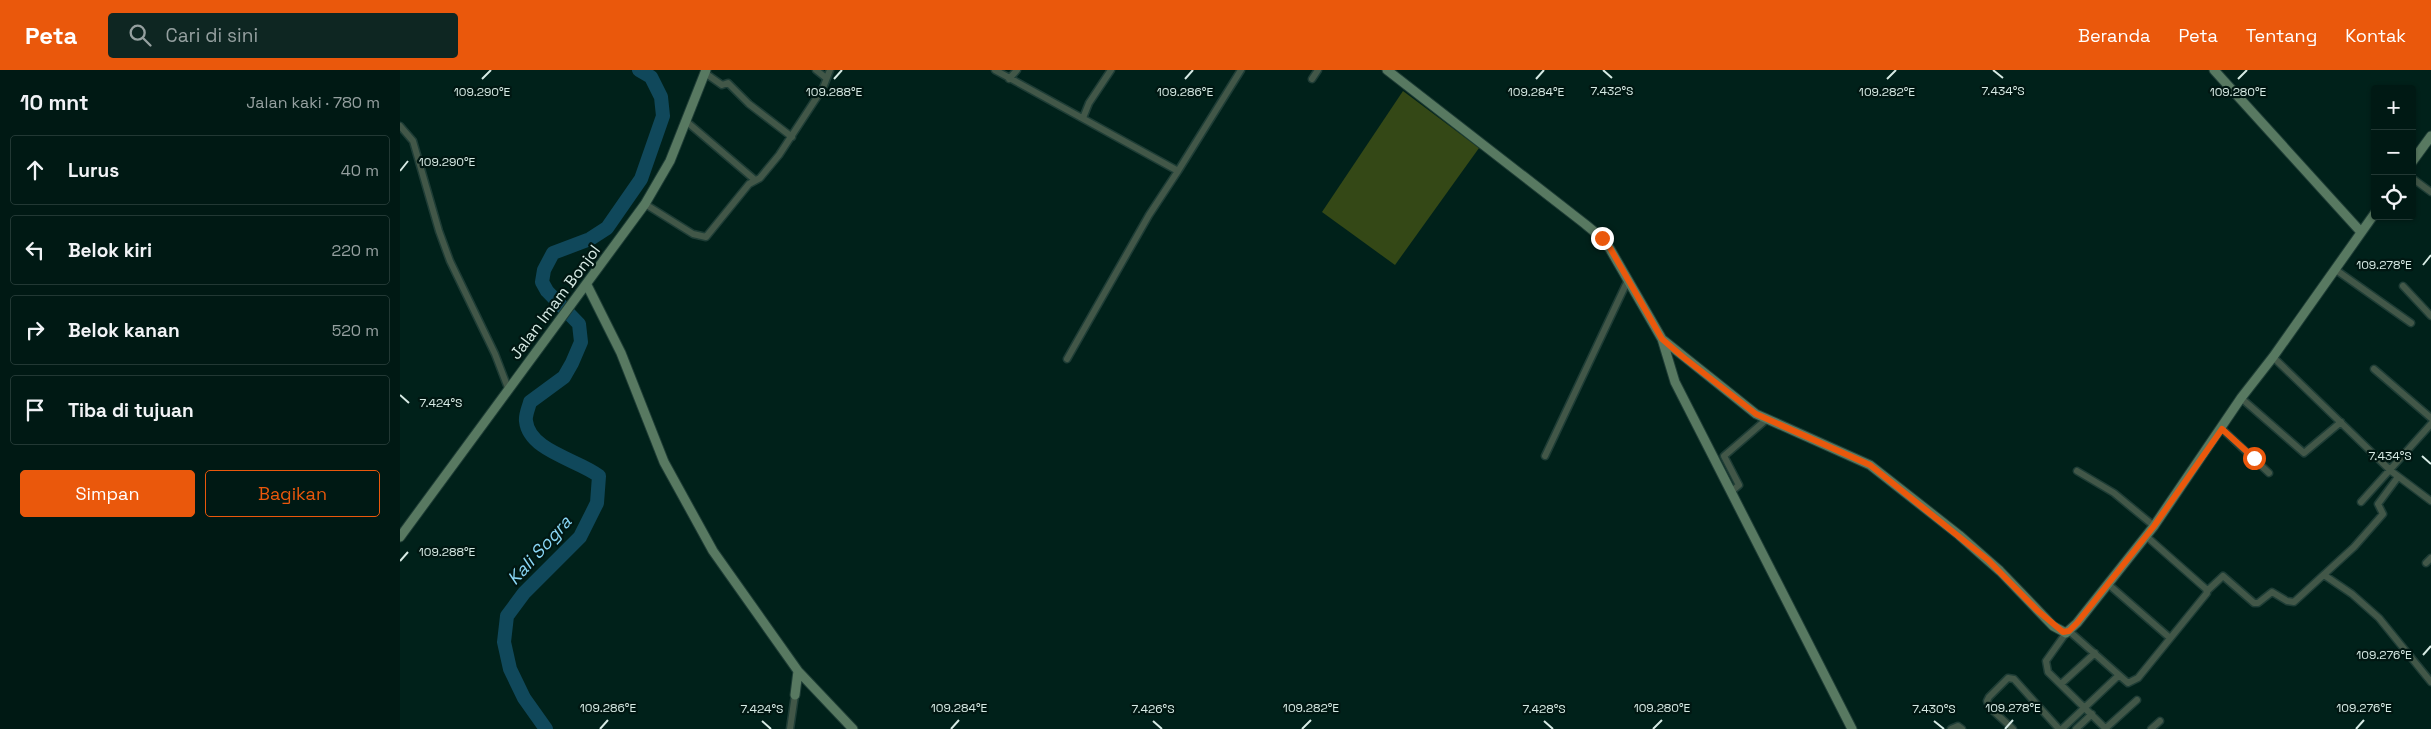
<!DOCTYPE html>
<html lang="id">
<meta charset="utf-8">
<style>
body{margin:0;font-family:"Space Grotesk",sans-serif;background:#0e2622;color:#f1f3f6}
.controls{position:absolute;right:15px;top:15px;display:grid;overflow:hidden;border-radius:5px;box-shadow:0 1px 4px #0004}
.controls button{width:45px;height:45px;display:grid;place-items:center;padding:0;border:0;border-bottom:1px solid #223834;background:#001914;color:#f1f3f6;font:25px sans-serif}
.stop{position:absolute;width:15px;height:15px;margin:-11px;border:4px solid #ea580c;border-radius:50%;background:#fff}
.stop.end{background:#ea580c;border-color:#fff;box-shadow:0 1px 5px #0008}
.list{margin:0;padding:0;list-style:none}
h2{display:flex;justify-content:space-between;align-items:center;height:65px;margin:0;padding:0 20px;font-size:21px}
h2 small{font-size:16px;font-weight:400;color:#95a0a0}
.list li{display:grid;grid-template-columns:32px 1fr auto;gap:15px;align-items:center;box-sizing:border-box;height:70px;margin:0 10px 10px;padding:0 10px;border:1px solid #223834;border-radius:5px}
.list b{display:block;font-size:19px;white-space:nowrap}
.list em{font-size:16px;font-style:normal;color:#95a0a0}
.actions{display:flex;gap:10px;padding:15px 20px}
.actions a{flex:1;padding:11px 0;border:1px solid #ea580c;border-radius:5px;text-align:center;font-size:18px;color:#ea580c}
.actions .main{background:#ea580c;color:#fff}
.icon{flex:none;width:28px;height:28px;fill:none;stroke:currentColor;stroke-width:2;stroke-linecap:round;stroke-linejoin:round}
.map{position:relative;flex:none;width:2031px;height:659px;overflow:hidden}
header{display:flex;align-items:center;gap:30px;box-sizing:border-box;height:70px;padding:0 25px;background:#ea580c;color:#fff}
header strong{font-size:24px}
nav{display:flex;gap:28px;margin-inline-start:auto;font-size:18px}
.search{width:350px;height:45px;background:#0e2622;display:flex;align-items:center;gap:12px;box-sizing:border-box;padding:0 18px;border-radius:5px;color:#95a0a0;font-size:19px}
main{display:flex}
aside{flex:1;background:#001914}
.map>svg:first-child{display:block}
.green{fill:#344816}
.lines{fill:none;stroke-linecap:round;stroke-linejoin:round}
.river{stroke:#10485b;stroke-width:14}
.street-casing{stroke:#1e3d36;stroke-width:9}
.secondary-casing{stroke:#1e3d36;stroke-width:11}
.street{stroke:#425748;stroke-width:6}
.secondary{stroke:#587961;stroke-width:9}
.route{stroke:#ea580c;stroke-width:6}
.ticks{fill:none;stroke:#d7ebe5;stroke-width:2}
.labels{text-anchor:middle;dominant-baseline:central;stroke-width:4.5;stroke-linejoin:round;paint-order:stroke}
.street-label{font-size:16px;fill:#d7ebe5;stroke:#001712}
.water-label{font-size:18px;font-style:italic;fill:#8ad7f6;stroke:#001712}
.ticks-label{font-size:12px;text-anchor:middle;fill:#d7ebe5;stroke:#001712;stroke-width:4.5;stroke-linejoin:round;paint-order:stroke}
</style>
<header>
<strong>Peta</strong>
<div class="search"><svg class="icon" aria-label="search" viewBox="0 0 24 24"><circle cx="10" cy="10" r="6"/><path d="M15 15l6 6"/></svg>Cari di sini</div>
<nav><a>Beranda</a><a>Peta</a><a>Tentang</a><a>Kontak</a></nav>
</header>
<main>
<aside>
<h2>10 mnt<small>Jalan kaki · 780 m</small></h2>
<ul class="list">
<li><svg class="icon" aria-label="ahead" viewBox="0 0 24 24"><path d="M12 20V5M6 11l6-6 6 6"/></svg><div><b>Lurus</b></div><em>40 m</em></li>
<li><svg class="icon" aria-label="left" viewBox="0 0 24 24"><path d="M17 20v-9H6M10 6l-5 5 5 5"/></svg><div><b>Belok kiri</b></div><em>220 m</em></li>
<li><svg class="icon" aria-label="right" viewBox="0 0 24 24"><path d="M7 20v-9h11M14 6l5 5-5 5"/></svg><div><b>Belok kanan</b></div><em>520 m</em></li>
<li><svg class="icon" aria-label="arrive" viewBox="0 0 24 24"><path d="M6 21V4h12l-3 4 3 4H6"/></svg><div><b>Tiba di tujuan</b></div></li>
</ul>
<div class="actions"><a class="main">Simpan</a><a>Bagikan</a></div>
</aside>
<div class="map">
<svg width="2031" height="659" viewBox="0 0 2031 659">
<rect width="100%" height="100%" fill="#00211a"/>
<path class="green" d="M1003,21L1079,78L995,195L922,142Z"/>
<g class="lines">
<path class="river" d="M146,659L124,628L110,599L104,572L107,546L124,523L180,467L197,433L199,406C179,390 129,381 126,351C125,345 129,337 130,332L164,307L172,293L181,272L179,254L147,221L142,212L144,200L153,183L190,169L207,158L241,109L263,46L261,27L251,7L239,0"/>
<g class="street-casing">
<path id="street" d="M416,0L426,8
M595,0L778,101L841,0
M305,3L322,15L328,13L349,34L392,67
M609,9L617,0
M912,9L918,0
M683,48L689,33L711,0
M287,52L355,110
M0,56L13,71L39,161L50,191L95,284L108,318
M2012,108L2031,122
M245,134L293,164L306,167L349,114L360,108L379,85L423,18L430,0
M1936,200L2011,253
M2003,216L2031,246
M1873,287L1991,401L2031,431
M667,289L749,145L778,101
M1974,299L2031,348
M1841,328L1904,383L1941,352
M1822,359L1869,403
M1145,386L1228,210
M1677,401L1714,423L1754,456
M1332,421L1339,415L1324,386L1367,349
M1961,432L2031,354
M2026,493L2031,488
M1924,505L1952,524L1979,548L2031,612
M1708,514L1770,568
M1807,521L1823,506L1854,533H1858L1872,522L1887,531L1894,532L1954,477L1983,444L1978,434L1998,407
M1669,561L1728,613L1738,608L1807,523L1806,519L1746,466
M1666,563L1646,591L1648,602L1706,659
M1661,614L1695,583
M1706,658L1737,630
M390,659L395,625
M1551,659L1558,656L1562,659
M1613,659L1590,638L1587,631L1589,627L1608,608L1614,609L1659,659
M1662,659L1718,606
M1676,659L1692,644
M1751,659L1760,651"/>
</g>
<g class="secondary-casing">
<path id="secondary" d="M987,0L1185,154L1202,168L1210,179L1262,269L1275,312L1452,659
M1814,0L1961,162
M2012,92L2031,66
M187,215L221,283L264,392L313,481L398,601L453,659
M1262,269L1356,344L1470,395L1559,465L1600,501L1653,556L1666,563L1677,553L1754,456L1841,328L1873,287L1975,143
M0,467L245,134L270,91L306,0
M395,625L398,601"/>
</g>
<use href="#street" class="street"/>
<use href="#secondary" class="secondary"/>
</g>
<g class="lines">
<path class="route" d="M1202,168L1210,178L1262,269L1283,287L1356,344L1470,395L1588,490L1638,541L1663,562L1669,561L1677,553L1754,456L1822,359L1854,388"/>
</g>
<path class="ticks" d="M1203,0L1212,8M1593,0L1603,8M82,9L91,0M434,9L442,0M785,9L793,0M1136,9L1144,0M1487,9L1496,0M1838,9L1847,0M0,101L8,91M2023,195L2031,185M0,325L9,333M2022,386L2031,394M0,491L8,482M2023,585L2031,576M362,651L371,659M753,651L762,659M1144,651L1153,659M1534,651L1544,659M200,659L208,650M551,659L559,650M902,659L911,650M1253,659L1262,650M1605,659L1613,650M1956,659L1964,650"/>
<g class="labels">
<g class="street-label">
<text transform="translate(155 232) rotate(-53)">Jalan Imam Bonjol</text>
</g>
<g class="water-label">
<text transform="translate(139 480) rotate(-48)">Kali Sogra</text>
</g>
</g>
<g class="ticks-label">
<text x="1212" y="25">7.432°S</text>
<text x="1603" y="25">7.434°S</text>
<text x="434" y="26">109.288°E</text>
<text x="1136" y="26">109.284°E</text>
<text x="1838" y="26">109.280°E</text>
<text x="82" y="26">109.290°E</text>
<text x="785" y="26">109.286°E</text>
<text x="1487" y="26">109.282°E</text>
<text x="47" y="96">109.290°E</text>
<text x="1984" y="199">109.278°E</text>
<text x="41" y="337">7.424°S</text>
<text x="1990" y="390">7.434°S</text>
<text x="47" y="486">109.288°E</text>
<text x="1984" y="589">109.276°E</text>
<text x="208" y="642">109.286°E</text>
<text x="559" y="642">109.284°E</text>
<text x="911" y="642">109.282°E</text>
<text x="1262" y="642">109.280°E</text>
<text x="1613" y="642">109.278°E</text>
<text x="1964" y="642">109.276°E</text>
<text x="362" y="643">7.424°S</text>
<text x="753" y="643">7.426°S</text>
<text x="1144" y="643">7.428°S</text>
<text x="1534" y="643">7.430°S</text>
</g>
</svg>
<div class="controls">
<button>+</button>
<button>−</button>
<button><svg class="icon" aria-label="locate" viewBox="0 0 24 24"><circle cx="12" cy="12" r="6"/><path d="M12 2v4M12 18v4M2 12h4M18 12h4"/></svg></button>
</div>
<div class="stop" style="left:1854px;top:388px"></div>
<div class="stop end" style="left:1202px;top:168px"></div>
</div>
</main>
